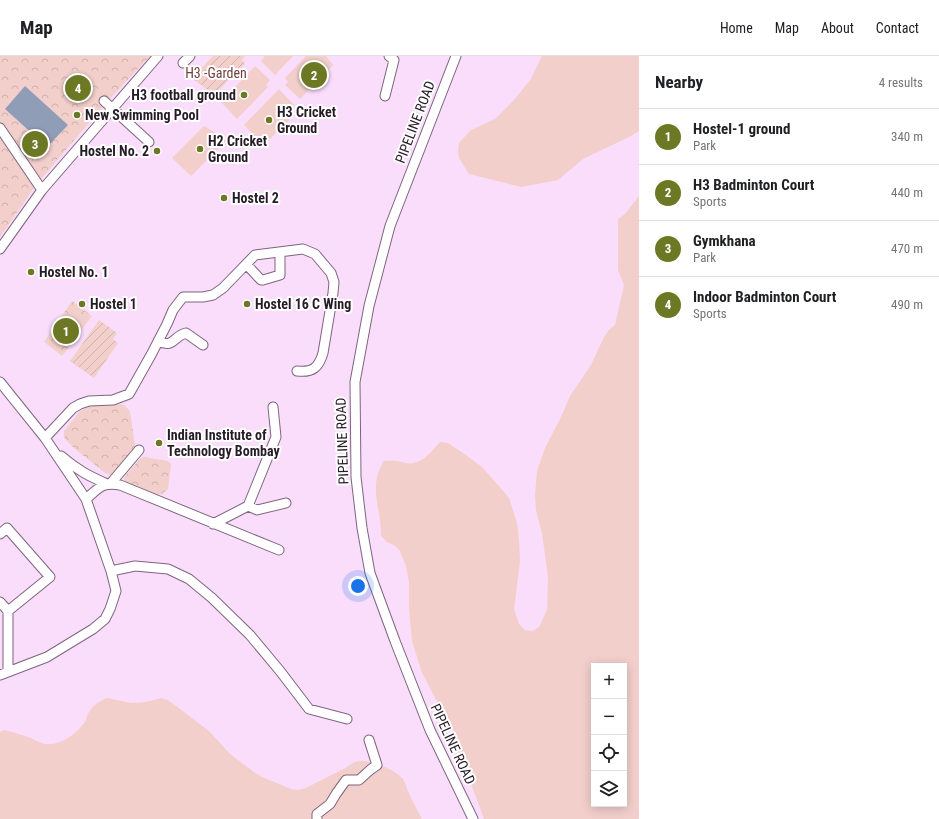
<!DOCTYPE html>
<meta charset="utf-8">
<style>
body{margin:0;font-family:"Roboto Condensed",sans-serif;background:#f2f2f2;color:#202124}
.controls{position:absolute;right:12px;bottom:12px;display:grid;overflow:hidden;border-radius:0px;box-shadow:0 2px 10px #0003}
.controls button{width:36px;height:36px;display:grid;place-items:center;padding:0;border:0;border-bottom:1px solid #e0e0e0;background:#fff;color:#202124;font:20px sans-serif}
.you{position:absolute;left:358px;top:530px;width:14px;height:14px;margin:-10px;border:3px solid #fff;border-radius:50%;background:#1a73e8;box-shadow:0 0 0 6px #1a73e833}
.badge{display:grid;place-items:center;width:26px;height:26px;border-radius:50%;background:#6d7824;color:#fff;font-size:13px;font-weight:700}
.pin{position:absolute;translate:-50% -50%;border:2px solid #fff;box-shadow:0 1px 4px #0006}
.list{margin:0;padding:0;list-style:none}
h2{display:flex;justify-content:space-between;align-items:center;height:52px;margin:0;padding:0 16px;font-size:17px}
h2 small{font-size:13px;font-weight:400;color:#757577}
.list li{display:grid;grid-template-columns:26px 1fr auto;gap:12px;align-items:center;box-sizing:border-box;height:56px;padding:0 16px;border-top:1px solid #e0e0e0}
.list b{display:block;font-size:15px;white-space:nowrap}
.list p{margin:0;font-size:13px;white-space:nowrap;color:#757577}
.list em{font-size:13px;font-style:normal;color:#757577}
.icon{flex:none;width:22px;height:22px;fill:none;stroke:currentColor;stroke-width:2;stroke-linecap:round;stroke-linejoin:round}
.map{position:relative;flex:none;width:639px;height:763px;overflow:hidden}
header{display:flex;align-items:center;gap:24px;box-sizing:border-box;height:56px;padding:0 20px;background:#fff;border-bottom:1px solid #e0e0e0}
header strong{font-size:19px}
nav{display:flex;gap:22px;margin-inline-start:auto;font-size:14px}
main{display:flex}
aside{flex:1;background:#fff}
.map>svg:first-child{display:block}
.grass{fill:#f2cfcb;fill-rule:evenodd}
.park{fill:url(#park-crowns)}
.garden{fill:url(#garden-furrows)}
.water{fill:#8f9db7}
.lines{fill:none;stroke-linecap:round;stroke-linejoin:round}
.minor-casing{stroke:#7e657f;stroke-width:11}
.minor{stroke:#fff;stroke-width:9}
.poi-dot{fill:#6d7824;stroke:#fff;stroke-width:1.5}
.labels{text-anchor:middle;dominant-baseline:central;stroke-width:4;stroke-linejoin:round;paint-order:stroke}
.park-label{font-size:14px;fill:#73403c;stroke:#fff}
.poi-label{font-size:14px;font-weight:bold;fill:#261c26;stroke:#fff;text-anchor:start}
.street-label{font-size:14px;fill:#261c26;stroke:#fff}
</style>
<header>
<strong>Map</strong>
<nav><a>Home</a><a>Map</a><a>About</a><a>Contact</a></nav>
</header>
<main>
<div class="map">
<svg width="639" height="763" viewBox="0 0 639 763">
<defs>
<pattern id="park-crowns" width="20" height="18" patternUnits="userSpaceOnUse"><rect width="20" height="18" fill="#f2cfcb"/><path d="M2 6a3 3 0 1 1 6 0M12 15a3 3 0 1 1 6 0" fill="none" stroke="#cfb1ae"/></pattern>
<pattern id="garden-furrows" width="10" height="10" patternUnits="userSpaceOnUse"><rect width="10" height="10" fill="#f2cfcb"/><path d="M-1 1l2-2M0 10L10 0M9 11l2-2" fill="none" stroke="#cfb1ae"/></pattern>
</defs>
<rect width="100%" height="100%" fill="#f9ddfb"/>
<path class="grass" d="M265,0H293L275,19L261,5Z
M306,0H326L333,9L300,43L285,29L288,26L285,22Z
M542,0H639V75L631,80L583,103L558,124L521,131L469,118L459,102L458,95L459,87L471,74L495,63L514,44L531,23Z
M255,10L270,24L266,29L268,31L237,63L221,46Z
M279,33L294,49L289,54L294,59L264,89L244,69Z
M204,70L227,84L191,120L172,102Z
M639,140V763H484L470,725L462,709L456,677L449,668L422,617L412,585L409,552V526L406,510L400,495L394,489L387,486L381,480C382,453 367,432 384,405C392,404 398,405 406,407C421,410 431,396 440,386L448,387L463,397L482,411L504,436L509,442L517,467L519,484L520,506L514,553L519,568L525,574L533,575L539,571L547,554L548,521L542,477L536,454L535,439L537,415L545,392L562,359L570,340L591,309L604,281L609,274L615,269L624,229L618,214V163L625,158ZM594,610H624V748H594Z
M107,642L131,647L146,646L161,642L168,644L209,675L230,698L254,716L262,721L291,733L298,734L306,732L347,711C351,708 355,705 361,705C370,704 395,714 401,721C405,725 406,730 408,735C412,744 417,754 422,763H0V676L4,674C12,676 20,678 28,681C34,683 39,687 45,688C61,690 76,678 85,666C86,664 87,660 88,658C92,650 99,645 107,642Z"/>
<path class="park" d="M0,0H150L105,48L36,129L0,181Z
M72,245L92,260L62,300L44,286Z
M114,348L124,349L130,355L135,390L130,398L111,419L104,416L75,393L65,383L64,379V375L80,355L93,349Z
M144,401L168,405L171,408L168,433L162,438L157,439L125,426L124,422L125,420L140,403Z"/>
<path class="garden" d="M213,0H245L242,4L245,8L214,39L192,22Z
M99,264L117,277L113,283L118,287L94,322L70,305Z"/>
<path class="water" d="M25,30L68,69L47,91L5,53Z
M30,82L43,94L34,103L22,92Z"/>
<g class="lines">
<g class="minor-casing">
<path id="minor" d="M456,0L390,170L369,250L355,326L356,421L362,472L370,517L395,585L430,674L473,763
M183,7L190,0
M385,40L394,4L389,0
M104,45L149,86
M0,72L42,134
M0,193L42,134L158,0
M246,208L261,224H263L280,219V196
M158,285C174,293 173,280 186,277L203,289
M0,326L45,382L86,443L111,515L116,535L110,553L105,563L93,573L47,601L0,619
M45,382L73,352L80,348L89,345L113,344L129,338L151,299L167,268L173,254L183,241H203L213,239L223,232L255,199L303,193L315,198L331,217L334,226L333,237L323,297C319,311 313,317 297,315
M61,400C77,414 89,420 107,428
M111,427L139,394
M86,443C99,432 101,426 120,429L279,494
M248,450L276,381L273,351
M213,468L248,450L257,454L286,447
M0,478L7,472L50,521L8,555
M111,515L135,510L168,513L189,523L212,542L250,579L280,615L309,653L347,663
M0,546L8,555V616
M317,763V758L330,748L336,738L346,724H359L370,714L377,709L369,684"/>
</g>
<use href="#minor" class="minor"/>
</g>
<g class="poi-dot">
<circle cx="244" cy="39" r="4"/>
<circle cx="77" cy="59" r="4"/>
<circle cx="269" cy="64" r="4"/>
<circle cx="200" cy="93" r="4"/>
<circle cx="157" cy="95" r="4"/>
<circle cx="224" cy="142" r="4"/>
<circle cx="31" cy="216" r="4"/>
<circle cx="82" cy="248" r="4"/>
<circle cx="247" cy="248" r="4"/>
<circle cx="159" cy="387" r="4"/>
</g>
<g class="labels">
<g class="park-label">
<text x="216" y="17">H3 -Garden</text>
</g>
<g class="poi-label">
<text x="236" y="39" text-anchor="end">H3 football ground</text>
<text x="277" y="56">H3 Cricket<tspan x="277" dy="16">Ground</tspan></text>
<text x="85" y="59">New Swimming Pool</text>
<text x="208" y="85">H2 Cricket<tspan x="208" dy="16">Ground</tspan></text>
<text x="149" y="95" text-anchor="end">Hostel No. 2</text>
<text x="232" y="142">Hostel 2</text>
<text x="39" y="216">Hostel No. 1</text>
<text x="90" y="248">Hostel 1</text>
<text x="255" y="248">Hostel 16 C Wing</text>
<text x="167" y="379">Indian Institute of<tspan x="167" dy="16">Technology Bombay</tspan></text>
</g>
<g class="street-label">
<text transform="translate(415 66) rotate(-69)">PIPELINE ROAD</text>
<text transform="translate(342 385) rotate(-92)">PIPELINE ROAD</text>
<text transform="translate(453 688) rotate(65)">PIPELINE ROAD</text>
</g>
</g>
</svg>
<div class="controls">
<button>+</button>
<button>−</button>
<button><svg class="icon" aria-label="locate" viewBox="0 0 24 24"><circle cx="12" cy="12" r="6"/><path d="M12 2v4M12 18v4M2 12h4M18 12h4"/></svg></button>
<button><svg class="icon" aria-label="layers" viewBox="0 0 24 24"><path d="M12 4l9 5-9 5-9-5zM3 14l9 5 9-5"/></svg></button>
</div>
<div class="you"></div>
<div class="pin badge" style="left:66px;top:275px">1</div>
<div class="pin badge" style="left:314px;top:19px">2</div>
<div class="pin badge" style="left:35px;top:88px">3</div>
<div class="pin badge" style="left:78px;top:32px">4</div>
</div>
<aside>
<h2>Nearby<small>4 results</small></h2>
<ul class="list">
<li><span class="badge">1</span><div><b>Hostel-1 ground</b><p>Park</p></div><em>340 m</em></li>
<li><span class="badge">2</span><div><b>H3 Badminton Court</b><p>Sports</p></div><em>440 m</em></li>
<li><span class="badge">3</span><div><b>Gymkhana</b><p>Park</p></div><em>470 m</em></li>
<li><span class="badge">4</span><div><b>Indoor Badminton Court</b><p>Sports</p></div><em>490 m</em></li>
</ul>
</aside>
</main>
